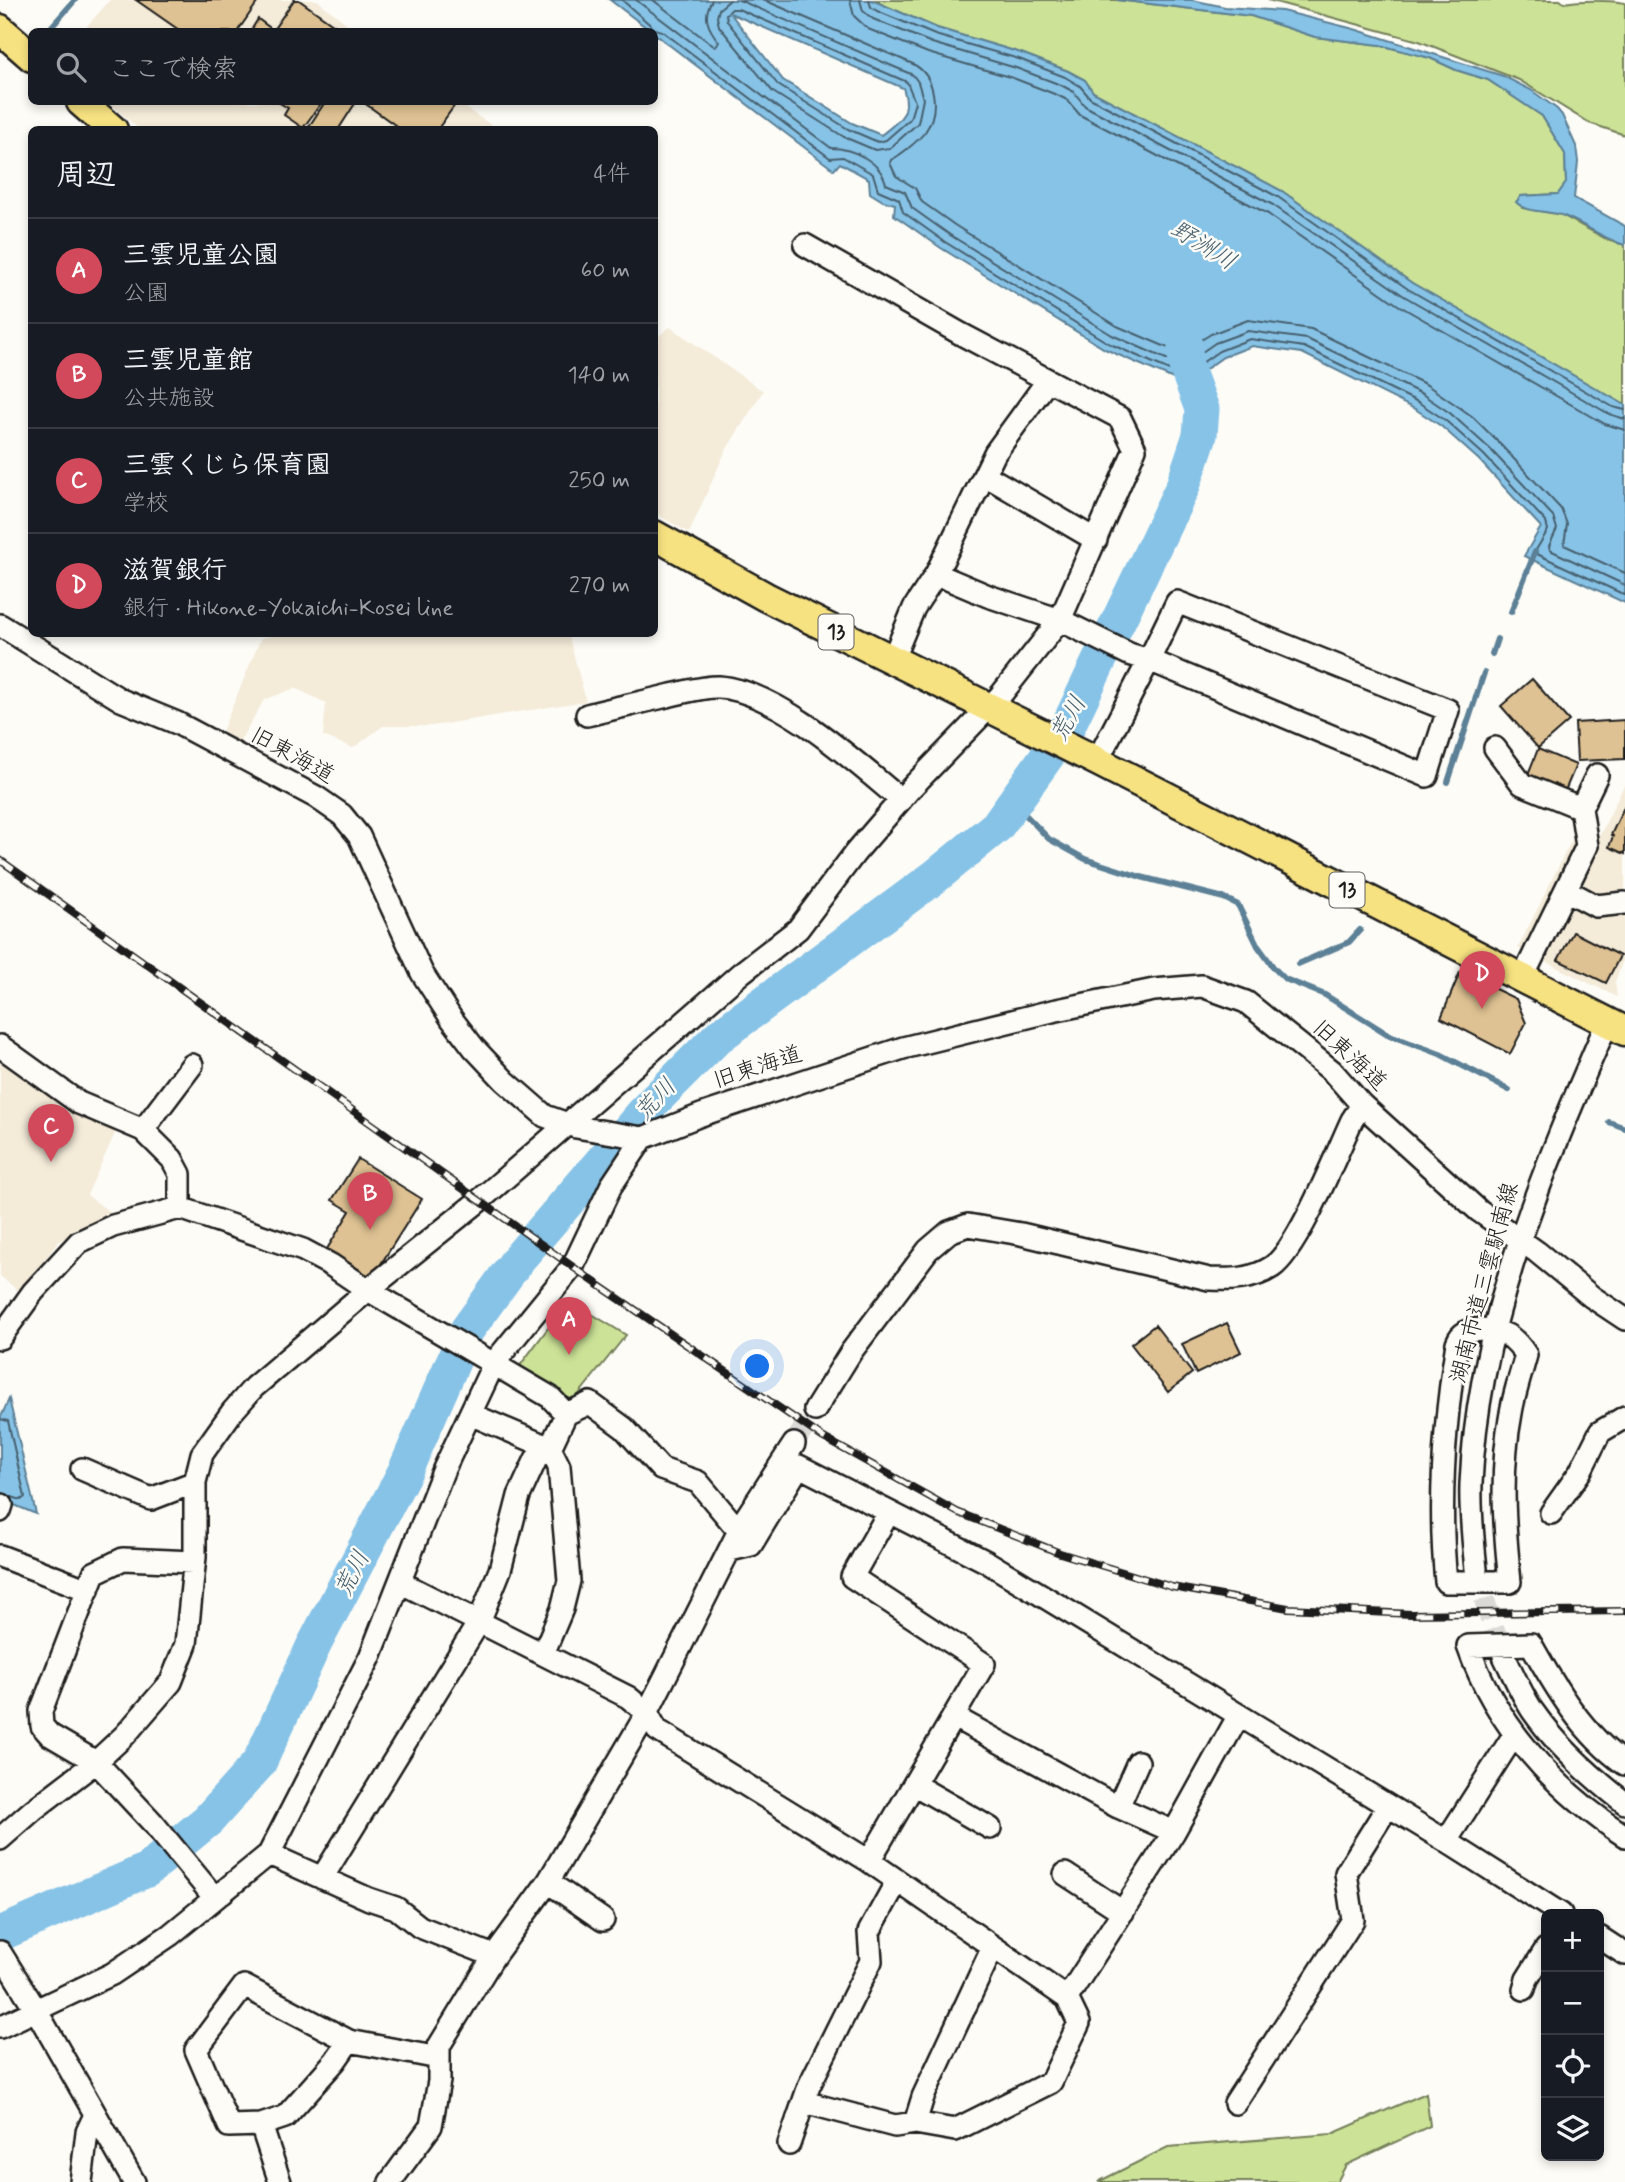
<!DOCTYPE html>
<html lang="ja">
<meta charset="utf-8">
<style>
body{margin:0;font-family:Mynerve,"Klee One",sans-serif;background:#242831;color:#f1f3f6}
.controls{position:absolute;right:21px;bottom:21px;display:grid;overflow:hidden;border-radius:10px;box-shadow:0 4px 10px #0003}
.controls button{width:63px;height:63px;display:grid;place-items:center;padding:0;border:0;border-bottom:2px solid #363941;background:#171b24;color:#f1f3f6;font:35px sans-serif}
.you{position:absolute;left:758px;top:1367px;width:24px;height:24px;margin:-18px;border:5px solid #fff;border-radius:50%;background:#1a73e8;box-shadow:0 0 0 10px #1a73e833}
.badge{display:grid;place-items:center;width:46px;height:46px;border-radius:50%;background:#d1495b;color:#fff;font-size:23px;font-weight:700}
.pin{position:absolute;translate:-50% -58px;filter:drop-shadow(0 2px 4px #0008)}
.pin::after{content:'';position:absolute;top:37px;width:24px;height:21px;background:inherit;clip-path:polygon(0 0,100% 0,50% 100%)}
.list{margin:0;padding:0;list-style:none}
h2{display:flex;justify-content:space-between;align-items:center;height:91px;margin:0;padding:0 28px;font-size:30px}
h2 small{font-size:23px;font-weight:400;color:#9ea1a6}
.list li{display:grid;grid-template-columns:46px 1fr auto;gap:21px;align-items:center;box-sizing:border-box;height:105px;padding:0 28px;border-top:2px solid #363941}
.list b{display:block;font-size:26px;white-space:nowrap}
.list p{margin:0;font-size:23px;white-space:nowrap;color:#9ea1a6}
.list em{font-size:23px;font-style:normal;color:#9ea1a6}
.icon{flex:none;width:38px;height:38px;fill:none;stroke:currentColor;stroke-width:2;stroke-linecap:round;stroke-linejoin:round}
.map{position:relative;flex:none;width:1625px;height:2182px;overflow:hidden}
.search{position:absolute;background:#171b24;box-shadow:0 4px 10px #0003;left:28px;top:28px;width:630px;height:77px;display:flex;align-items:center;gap:18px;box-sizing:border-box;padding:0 24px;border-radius:10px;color:#9ea1a6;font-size:26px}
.panel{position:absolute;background:#171b24;box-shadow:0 4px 10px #0003;left:28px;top:126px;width:630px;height:511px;border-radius:10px}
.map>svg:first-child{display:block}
.built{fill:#f4ebd9}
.green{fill:#cce297;stroke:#747f5a;stroke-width:2}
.water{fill:#87c3e7;stroke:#5c8096;stroke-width:2;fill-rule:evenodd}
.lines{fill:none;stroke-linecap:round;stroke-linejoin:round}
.shore{stroke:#475f6d;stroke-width:2}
.stream{stroke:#5c8096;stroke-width:6}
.river{stroke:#87c3e7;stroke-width:35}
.building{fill:#dfc293;stroke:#1c1c1c;stroke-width:2}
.minor-tunnel{stroke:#dbdad6;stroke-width:21;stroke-dasharray:21 10;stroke-linecap:butt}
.minor-casing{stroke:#1c1c1c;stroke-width:26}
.major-casing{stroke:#1c1c1c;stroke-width:33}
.minor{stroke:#fdfcf7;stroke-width:21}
.major{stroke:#f7e281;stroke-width:28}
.rail-casing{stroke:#1c1c1c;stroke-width:8}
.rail{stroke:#fdfcf7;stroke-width:5;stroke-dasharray:16;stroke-linecap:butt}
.labels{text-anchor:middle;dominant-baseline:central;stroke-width:5;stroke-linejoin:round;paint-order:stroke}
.shield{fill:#fdfcf7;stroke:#605f5e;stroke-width:2}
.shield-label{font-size:21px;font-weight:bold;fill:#1c1c1c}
.street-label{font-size:23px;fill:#1c1c1c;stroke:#fdfcf7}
.water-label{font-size:24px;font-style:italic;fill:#475f6d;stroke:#fdfcf7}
</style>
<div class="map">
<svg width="1625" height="2182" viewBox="0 0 1625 2182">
<rect width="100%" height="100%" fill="#fdfcf7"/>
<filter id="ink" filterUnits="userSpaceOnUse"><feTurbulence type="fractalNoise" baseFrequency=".0143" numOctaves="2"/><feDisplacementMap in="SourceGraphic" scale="14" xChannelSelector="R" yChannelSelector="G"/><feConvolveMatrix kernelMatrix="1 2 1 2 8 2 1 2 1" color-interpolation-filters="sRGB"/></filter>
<g filter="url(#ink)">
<path class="built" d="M110,0H317L356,31L82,32Z
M108,102H472L467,109L497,129H139Z
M670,327L763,391L725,452L689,533L655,513V339Z
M281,634H568L586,701L432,726H383L353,748L323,736L326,703L295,688L264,700L238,744L221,734L261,638Z
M1625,783V954L1615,982L1617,997L1518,948L1578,827L1600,835Z
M0,1060L117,1129L87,1195L111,1213L58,1242L21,1293L0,1276Z"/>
<path class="green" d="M872,0H1117L1251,16L1315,37L1380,45L1430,58L1456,70L1488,80L1542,116L1565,154L1566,183L1558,194L1521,196L1522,208L1562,215L1610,241L1625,245V405L1412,283L1282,191L1093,92L1085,80L1068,71L1021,53L937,28Z
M1268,0H1560L1564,3C1581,0 1608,0 1625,3V135L1589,123L1519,80L1419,41Z
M569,1300L626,1335L571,1404L513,1375Z
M1426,2093L1430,2126L1346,2165L1337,2182H1098L1168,2147L1332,2134Z"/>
<path class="water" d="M610,0H872L937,28L1021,53L1068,71L1085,80L1093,92L1282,191L1412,283L1625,405V603L1524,556L1541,527L1479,460L1441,426L1415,409L1302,353L1252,346L1223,357L1185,384L1105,349L941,248L894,215L895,204L883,201L870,193L869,179L840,163L834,170ZM730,13L903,88C912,114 900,120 881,135L852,123L783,80Z
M1117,0H1192L1225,7L1282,11L1354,29L1503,76L1531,90L1557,109L1562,115L1576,146L1578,162L1574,198L1625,226V245C1603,239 1585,224 1564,216C1549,210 1527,214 1516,202L1521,196L1558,194L1566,183L1565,154L1542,116L1488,80L1456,70L1430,58L1380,45L1315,37L1251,16Z
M9,1399L36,1514L0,1499V1419Z"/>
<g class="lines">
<path class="shore" d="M622,0L655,29L662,31L830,158L843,157L873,174L878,190L899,199L903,212L945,242L1108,343L1183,376L1219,351L1250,339L1304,347L1418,402L1445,420L1484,455L1546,522L1548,530L1536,550L1537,554L1625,595
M636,0L831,148C853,148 881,162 886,184L905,192L912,208L950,235L1112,335L1182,366L1215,343L1248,331L1307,339L1422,394L1450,413L1490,449L1553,516L1557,529L1549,546L1550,550L1625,585
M653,0L715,47L719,42C708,28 702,17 712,0
M730,0L719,9L717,17L719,26L773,92L844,137L875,150L890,148L918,123L923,99L918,82L913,75L739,0
M764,0L913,64C936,76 940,111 925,132C917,142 902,154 891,160L890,163L896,176L915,188L922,202L956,226L1117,326L1180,353L1211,334L1248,320L1311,329L1427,385L1456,405L1473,417L1497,441L1561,509L1567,524L1564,545L1625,573
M850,0L854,16L868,29L928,53L1013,78L1057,95L1067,100L1080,115L1268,214L1398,305L1605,424L1625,430
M860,0L863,11L873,19L932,43L1016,68L1061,85L1074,92L1085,106L1273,205L1404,296L1609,414L1625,419
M869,0L871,7L877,11L935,35L1019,59L1065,77L1080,86L1090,98L1278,197L1408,289L1613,407L1625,410
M732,9H738L907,82L915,102L910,119L886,140L878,142L848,129L778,85L727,21L726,14Z
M0,1419L8,1421L25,1497L21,1500L9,1496"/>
<path class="stream" d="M47,32L75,0
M1511,612L1535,552
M1492,654L1497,639
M1448,782L1484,673
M1014,803L1049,839L1085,859L1141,877L1224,898L1238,905L1258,946L1274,968L1285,979L1325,995L1389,1035L1440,1054L1509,1090
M1298,964L1349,942L1360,930
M1609,1122L1625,1128"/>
<path class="river" d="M0,1934L147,1870L208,1820L259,1763L314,1645L405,1471L467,1330L519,1258L652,1103L718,1037L936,876L997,826L1067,728L1183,486L1200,435L1202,409L1186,366L1184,333"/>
</g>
<path class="building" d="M136,0H259L237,32H182Z
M294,0H299L344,32H250L258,19L273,30Z
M278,102H322L303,128L284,115L288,108Z
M325,102H356L338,130H311L308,128Z
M363,102H457L437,130H402Z
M1532,679L1569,721L1538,748L1501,706Z
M1625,720V759L1577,761L1575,723Z
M1538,749L1576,765L1562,798L1525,782Z
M1625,805V854L1609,847L1613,836L1611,835Z
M1573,932L1620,956L1606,983L1558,960Z
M1460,972L1516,999L1526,1023L1510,1054L1441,1018Z
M358,1159L422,1199L372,1278L327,1249L350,1211L332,1200Z
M1227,1323L1241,1352L1196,1374L1182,1344Z
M1155,1325L1192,1373L1168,1392L1131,1344Z"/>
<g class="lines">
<path class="minor-tunnel" d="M794,1444L815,1410
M1476,1569L1488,1612L1504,1656"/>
<g class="minor-casing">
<path id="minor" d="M985,475L1096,540
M936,574L988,596L1060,620L1129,654L1149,660L1177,602L1448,710L1427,776L1149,660L1097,761
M0,625L121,700L177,723L316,797L342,815L359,836L422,973L451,1018L474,1048L505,1081L545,1116L576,1127L643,1138L701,1115L903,1048L1052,1011L1154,990L1202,986L1246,1002L1332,1071L1362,1105L1479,1211L1537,1252L1592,1297L1625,1319
M892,661L914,608L936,574L995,453L1048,380
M587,715C615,708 643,702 671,695C686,692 704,686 719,687C778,691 857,763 901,800
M1495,748L1522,784L1581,808
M1566,890L1596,906L1625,903
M1522,979L1587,846L1581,808L1597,775
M0,1046L79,1103L143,1130L172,1159L180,1174V1208
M143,1130L192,1065
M1481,1329C1504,1331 1513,1335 1526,1355C1521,1374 1514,1394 1511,1413C1500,1470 1504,1525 1510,1582H1446C1438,1501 1444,1423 1457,1343C1461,1332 1468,1330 1481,1329Z
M0,1338L33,1292L79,1242L113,1226L180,1208L303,1250L331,1265L368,1290L550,1397L566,1414L550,1448L536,1459L519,1496L500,1570L479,1622L322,1878
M815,1410L851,1352L928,1250L949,1232L968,1225L1021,1234L1209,1279C1231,1280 1252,1280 1272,1267C1298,1250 1337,1152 1352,1120L1362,1105
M470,1414L550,1448L559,1466L569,1581L562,1609L543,1654
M566,1414L590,1403L624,1428L661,1469L698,1482L739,1531
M82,1469L151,1499L195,1482
M0,1511L2,1505
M1551,1513L1580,1472L1600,1432L1625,1417
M730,1550L751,1545L799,1466L987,1562L1446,1841L1561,1914
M0,1556L88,1590
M194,1562L123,1559L94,1573L41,1711L42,1726L50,1735L96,1762L153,1823L214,1897
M1476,1569C1473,1541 1470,1512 1471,1484C1478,1322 1543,1170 1607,1023
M400,1582L628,1697L647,1713L657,1730L869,1861L1067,1998L1079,2023L1051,2082L955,2130L915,2123L923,2097L993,1947
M1504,1656C1513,1674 1521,1693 1532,1710C1557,1746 1590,1776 1625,1803
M954,1717L1118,1807L1174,1832
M1625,1764C1583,1735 1555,1687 1531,1644L1468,1646C1495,1724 1555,1791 1625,1836
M915,1785L990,1828
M1118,1807L1138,1762
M0,1839L33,1810L96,1762L125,1735L171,1682L186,1644L195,1557V1482L202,1454L232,1412L254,1387L368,1290L480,1200L741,973L798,929L855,853L911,788L1000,696L1060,620L1135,449L1120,418L961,334L805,245
M1446,1841L1514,1735
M269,1854L369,1899L396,1908L420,1927L494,1956
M869,1861L984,1664L852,1577L889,1512
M1065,1874L1123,1912
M548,1882L603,1920
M1599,1937L1625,1954
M0,1952L36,2010L134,2182
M1524,1989L1527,1979L1546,1949
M1067,1998L1174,1832L1239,1715
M0,2027L112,1974L170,1935L269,1854L370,1657L444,1469L494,1363L573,1266L611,1186L643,1138
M349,2041L335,2061L285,2117L261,2125L229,2126L196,2050L244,1986L349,2041L439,2058
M804,2102L895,2126L915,2123
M1235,2103L1353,1920L1346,1873L1388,1806
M261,2125L280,2182
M789,2144L809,2086L871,1961L869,1932L897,1881
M81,2182L87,2132L95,2115
M390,2182L431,2126L439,2081V2046L494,1956L548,1882L647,1713L745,1519L794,1444"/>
</g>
<g class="major-casing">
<path id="major" d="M0,29L32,57
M81,102L113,130
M654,535L766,597L1097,761L1625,1031"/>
</g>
<use href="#minor" class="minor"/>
<use href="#major" class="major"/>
<g class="rail-casing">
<path id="rail" d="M0,860L590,1279L822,1437L957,1512L1060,1553L1172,1587L1288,1608L1411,1614L1625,1611"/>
</g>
<use href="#rail" class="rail"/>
</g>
</g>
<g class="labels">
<g class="shield">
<rect x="818.5" y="614.5" width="35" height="35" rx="5"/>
<rect x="1329.5" y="872.5" width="35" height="35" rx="5"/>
</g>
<g class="shield-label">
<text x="836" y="632">13</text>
<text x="1347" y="890">13</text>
</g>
<g class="street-label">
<text transform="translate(292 756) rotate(29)">旧東海道</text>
<text transform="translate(1349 1056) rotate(43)">旧東海道</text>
<text transform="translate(758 1068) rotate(-18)">旧東海道</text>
<text transform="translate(1485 1283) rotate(-75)">湖南市道三雲駅南線</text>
</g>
<g class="water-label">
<text transform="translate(1203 246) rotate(32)">野洲川</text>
<text transform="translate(1069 719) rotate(-61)">荒川</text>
<text transform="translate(656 1100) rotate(-47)">荒川</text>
<text transform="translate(353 1574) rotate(-63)">荒川</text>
</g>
</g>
</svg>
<div class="controls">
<button>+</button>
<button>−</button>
<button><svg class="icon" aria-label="locate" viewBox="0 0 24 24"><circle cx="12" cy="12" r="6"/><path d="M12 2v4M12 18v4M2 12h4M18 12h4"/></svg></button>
<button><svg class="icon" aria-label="layers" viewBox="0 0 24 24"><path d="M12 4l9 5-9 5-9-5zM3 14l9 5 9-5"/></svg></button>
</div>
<div class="you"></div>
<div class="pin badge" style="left:569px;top:1355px">A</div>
<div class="pin badge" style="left:370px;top:1230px">B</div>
<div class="pin badge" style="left:51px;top:1162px">C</div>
<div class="pin badge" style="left:1482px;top:1009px">D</div>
<div class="search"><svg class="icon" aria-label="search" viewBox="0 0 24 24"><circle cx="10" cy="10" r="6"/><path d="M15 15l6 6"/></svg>ここで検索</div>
<section class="panel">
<h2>周辺<small>4件</small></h2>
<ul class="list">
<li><span class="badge">A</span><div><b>三雲児童公園</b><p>公園</p></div><em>60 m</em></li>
<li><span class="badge">B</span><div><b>三雲児童館</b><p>公共施設</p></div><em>140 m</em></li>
<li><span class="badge">C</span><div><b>三雲くじら保育園</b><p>学校</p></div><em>250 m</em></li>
<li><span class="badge">D</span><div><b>滋賀銀行</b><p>銀行 · Hikone-Yokaichi-Kosei line</p></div><em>270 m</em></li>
</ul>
</section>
</div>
